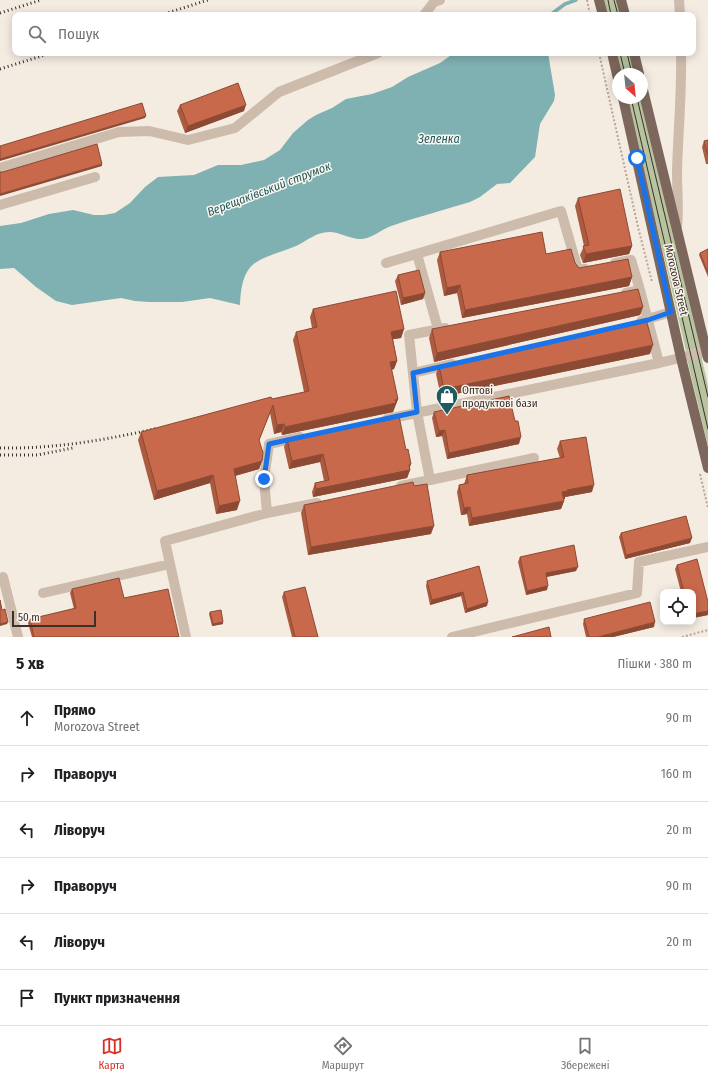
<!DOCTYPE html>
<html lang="uk">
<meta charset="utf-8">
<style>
body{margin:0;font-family:"Fira Sans Condensed",sans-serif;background:#f6f6f6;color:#202124}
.controls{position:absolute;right:12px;bottom:12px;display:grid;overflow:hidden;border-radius:8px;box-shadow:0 2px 10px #0003}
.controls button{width:36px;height:36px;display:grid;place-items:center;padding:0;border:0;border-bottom:1px solid #e0e0e0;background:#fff;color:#202124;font:20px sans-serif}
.compass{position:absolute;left:612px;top:68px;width:36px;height:36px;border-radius:50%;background:#fff;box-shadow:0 2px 10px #0003;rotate:153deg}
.scale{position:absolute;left:12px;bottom:10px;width:84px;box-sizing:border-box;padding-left:4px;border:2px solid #3b302b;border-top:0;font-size:11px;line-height:14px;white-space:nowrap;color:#3b302b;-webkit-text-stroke:3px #fbf5ee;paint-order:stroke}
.stop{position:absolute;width:12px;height:12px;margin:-9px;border:3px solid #1a73e8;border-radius:50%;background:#fff}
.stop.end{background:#1a73e8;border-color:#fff;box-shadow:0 1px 4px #0008}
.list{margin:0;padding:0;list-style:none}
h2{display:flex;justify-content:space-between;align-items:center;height:52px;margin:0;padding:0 16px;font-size:17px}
h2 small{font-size:13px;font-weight:400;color:#757577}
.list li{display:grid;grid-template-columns:26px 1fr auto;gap:12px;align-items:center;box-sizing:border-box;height:56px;padding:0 16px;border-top:1px solid #e0e0e0}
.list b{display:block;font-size:15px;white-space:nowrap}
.list p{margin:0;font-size:13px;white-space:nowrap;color:#757577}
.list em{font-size:13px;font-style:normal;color:#757577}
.icon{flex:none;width:22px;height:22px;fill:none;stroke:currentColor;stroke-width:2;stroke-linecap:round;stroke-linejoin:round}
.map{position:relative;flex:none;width:708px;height:637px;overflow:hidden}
.search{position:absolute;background:#fff;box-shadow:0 2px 10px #0003;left:12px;right:12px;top:12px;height:44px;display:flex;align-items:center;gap:10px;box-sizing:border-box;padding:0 14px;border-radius:8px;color:#757577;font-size:15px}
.sheet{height:388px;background:#fff}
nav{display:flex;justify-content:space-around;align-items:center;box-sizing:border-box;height:56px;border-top:1px solid #e0e0e0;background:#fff;font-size:11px;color:#757577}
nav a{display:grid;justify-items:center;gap:2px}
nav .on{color:#d93025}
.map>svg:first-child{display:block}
.green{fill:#b8c4a0}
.water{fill:#7fb0b2}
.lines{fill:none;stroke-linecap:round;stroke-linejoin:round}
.stream{stroke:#7fb0b2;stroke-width:3.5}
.path{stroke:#b9a596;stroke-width:2;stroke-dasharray:2 2;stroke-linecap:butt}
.minor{stroke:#cdbbac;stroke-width:10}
.major{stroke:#7d675c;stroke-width:10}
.tram{stroke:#3b302b;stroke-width:1}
.rail{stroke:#3b302b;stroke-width:3;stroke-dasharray:1 3;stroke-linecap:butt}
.wall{fill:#ac5a40}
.shaded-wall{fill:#8c4a34}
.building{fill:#c8694b;stroke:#8c4a34}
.route{stroke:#1a73e8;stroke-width:5}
.labels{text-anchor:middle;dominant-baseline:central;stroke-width:3;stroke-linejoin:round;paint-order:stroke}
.street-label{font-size:11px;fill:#3b302b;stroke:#fbf5ee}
.poi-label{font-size:11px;fill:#3b302b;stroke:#fbf5ee;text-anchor:start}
.water-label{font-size:12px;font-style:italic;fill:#1f5a5e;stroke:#fbf5ee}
</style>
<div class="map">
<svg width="708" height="637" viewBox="0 0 708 637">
<rect width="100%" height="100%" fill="#f4ebe1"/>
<path class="green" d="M604,0H618L622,15H608Z
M616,53H631L636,74H621Z
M627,98H642L701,348L686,351Z
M701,355L708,386V446L687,359Z"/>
<path class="water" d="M454,53H548L555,95L554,101L540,124L535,157L510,183L497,184L480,197L470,202C444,210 417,217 391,226C383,229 376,235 367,238C353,242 342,232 329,232C316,232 307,241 296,246C259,261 242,257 240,305L210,298L182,302H149L135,301L121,298L72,305L56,301L36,287L14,268L0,269V226L21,223L49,214L73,210L94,215H104L115,213L130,203L145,187L158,177L194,175L218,165H241L264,160L280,150L293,133L308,120L316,115L332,108L346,99L372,94L392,87L408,77L440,63Z"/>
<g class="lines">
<path class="stream" d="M550,15L565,4L576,0"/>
<path class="path" d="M587,0L590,15
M599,53L638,227L652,282
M700,474L708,508
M682,637L708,630"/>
<path class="minor" d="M679,0L680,15
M424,15L434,2L440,0
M0,168L119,132L149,131L188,140L235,128L279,92L378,53
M0,205L95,177
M677,227C679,209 677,191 677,172C678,132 682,93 681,53
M417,254L438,329
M386,263L561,211L578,270L585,269
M615,263L631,260L640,290
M626,293L640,290L659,363
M641,321L671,312
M413,373L452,364
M387,419L659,363L708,351
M430,480L534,458
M401,486L430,480L417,412L409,335L445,328
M267,513L264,479L269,444L300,437
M3,577L18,637
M43,593L170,564
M186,637L165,541L267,513L317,503
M452,637L637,593L639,562L708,547"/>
<path class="major" d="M599,0L603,15
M621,0L625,15
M612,53L618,79
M634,53L639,74
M642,86L708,358
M623,98L681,358L708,468"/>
<path class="tram" d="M608,0L611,15
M614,0L618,15
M620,53L625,74
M627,53L632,74
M631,98L708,429
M637,98L708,397"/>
<path class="rail" d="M0,13L41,0
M161,15L208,0
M0,69L51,53
M0,448C53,449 107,440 158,428
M0,455H37L73,448"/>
</g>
<path class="wall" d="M180,105L244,111L185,133L177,111Z
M708,140V164H706L702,147L704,141Z
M578,198L632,246L629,254L583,263L580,255L584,246L575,206Z
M708,249V277L699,255L700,253Z
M440,252L546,254L575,263L579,268L632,277L629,286L462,318L457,293L444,296L437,260Z
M398,275L425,293L423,299L401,305L395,281Z
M643,307L640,315L434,362L429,338L432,329Z
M313,309L404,329L401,338L393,339L397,361L394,369L391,370L398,399L393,412L282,435L281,432L274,434L270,413L259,441L262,461L259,469L235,476L237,510L216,514L210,483L154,500L138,440L141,432L272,399L304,392L293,340L296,332L312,328L310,317Z
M650,354L441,397L436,374L439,366Z
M434,412L519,444L447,459L442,436L436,437L432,418Z
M287,439L410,470L407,478L313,497L312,492L315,483L324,481L320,462L289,469L284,447Z
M560,441L592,492L565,497V499H563L564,501L561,509L469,526L467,514L461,515L457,492L459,485L464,484L467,475L560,458L557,449Z
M414,486L431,534L308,555L301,513L304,505Z
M621,533L690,543L625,559L619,537Z
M520,557L576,571L547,577V590L526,595L518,562Z
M677,565L708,602V615L693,618V592H681L675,569Z
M479,566L487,606L465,613L461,596L430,605L426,586L427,581Z
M72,589L124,598L179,637H32L28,623L30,619L74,609L70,593Z
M284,592L318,637H292L282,597Z
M210,612L223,622V624L212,626L209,614Z
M584,619L654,627L613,637H586L583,624Z"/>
<path class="shaded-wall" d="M246,105L244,111L185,133L188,126Z
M146,116L145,118L0,161V159Z
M102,164V166L0,196V194Z
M632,246L629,254L583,263L586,254Z
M632,277L629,286L462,318L465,310Z
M460,285L457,293L444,296L447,288Z
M425,293L423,299L401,305L403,298Z
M643,307L640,315L434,362L437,353Z
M404,329L401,338L388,340L391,332Z
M653,345L650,354L441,397L444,389Z
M397,361L394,369L387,371L390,362Z
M398,399L393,412L282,435L285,427Z
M284,424L281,432L274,434L277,425Z
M445,430L442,436L436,437L439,431Z
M521,437L519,444L447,459L449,453Z
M323,454L320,462L289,469L292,461Z
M262,461L259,469L231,477L234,469Z
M411,464L409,470H410L407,478L313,497L316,489Z
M213,475L210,483L154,500L157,491Z
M594,485L592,492L565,497V499L559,500L562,492L567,490Z
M240,501L237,510L216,514L219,506Z
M564,501L561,509L469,526L472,518Z
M470,507L467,514L461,515L464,508Z
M434,526L431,534L308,555L311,547Z
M692,538L690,543L625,559L626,555Z
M578,567L576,571L545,577L546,573Z
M548,586L547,590L526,595L527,591Z
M463,592L461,596L430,605L432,600Z
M488,602L487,606L465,613L467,609Z
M708,611V615L693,618V614Z
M8,622L7,624L0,626V624Z
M223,622V624L212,626L213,624Z
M655,622L654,627L613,637H598Z"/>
<path class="building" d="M238,83L246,105L188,126L180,105Z
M142,103L146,116L0,159V146Z
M708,140V155L704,141Z
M97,144L102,164L0,194V172H3Z
M620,189L632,246L586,254L583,246L589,245L578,198Z
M542,232L546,254L571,249L575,263L579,268L628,259L632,277L465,310L460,285L447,288L440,252Z
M708,249V273L700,253Z
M419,270L425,293L403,298L398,275Z
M638,289L643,307L437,353L432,329Z
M396,291L404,329L391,332L397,361L390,362L398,399L395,400L396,403L285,427L284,424L277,425L273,405L259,440L263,453L262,461L234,469L240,501L219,506L213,475L157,491L141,432L271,397L272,399L309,391L296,332L317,327L313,309Z
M646,319L653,345L444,389L439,366Z
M509,396L515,421H518L521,437L449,453L445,430L439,431L434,412Z
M399,416L406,450L408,449L411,464L409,465L410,470L316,489L315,483L329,480L323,454L292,461L287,439Z
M586,437L594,485L567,490L568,491L562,492L564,501L472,518L470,507L464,508L459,485L468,483L467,475L564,457L560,441Z
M413,482L414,486L427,484L434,526L311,547L304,505Z
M686,516L692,538L626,555L621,533Z
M574,545L578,567L546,573L548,586L527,591L520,557Z
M697,559L708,602V611L693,614V592H684L677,565Z
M479,566L488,602L467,609L463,592L432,600L427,581Z
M119,578L124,598L168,589L179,637H34L30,619L76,608L72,589Z
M305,587L318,637H295L284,592Z
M0,600L2,610L5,609L8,622L0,624Z
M650,602L655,622L598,637H589L584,619Z
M221,610L223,622L213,624L210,612Z
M549,627L551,637H512Z"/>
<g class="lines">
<path class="route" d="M264,479L269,444L417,412L413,373L648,320L671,312L637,158"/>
</g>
<defs>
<g id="shop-pin" transform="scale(1.15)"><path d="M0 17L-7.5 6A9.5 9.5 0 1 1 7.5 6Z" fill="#1f5a5e" stroke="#fbf5ee"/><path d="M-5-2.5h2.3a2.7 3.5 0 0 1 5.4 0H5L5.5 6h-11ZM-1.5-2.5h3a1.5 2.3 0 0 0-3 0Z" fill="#fff"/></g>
</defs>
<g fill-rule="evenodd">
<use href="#shop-pin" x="447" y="396"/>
</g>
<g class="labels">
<g class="street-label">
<text transform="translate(676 280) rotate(77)">Morozova Street</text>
</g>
<g class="poi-label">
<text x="462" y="390">Оптові<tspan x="462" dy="13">продуктові бази</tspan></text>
</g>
<g class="water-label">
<text x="439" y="139">Зеленка</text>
<text transform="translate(269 189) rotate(-21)">Верещаківський струмок</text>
</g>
</g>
</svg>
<div class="controls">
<button><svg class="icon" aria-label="locate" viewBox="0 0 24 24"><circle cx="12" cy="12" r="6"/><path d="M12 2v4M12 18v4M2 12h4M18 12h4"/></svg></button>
</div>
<svg class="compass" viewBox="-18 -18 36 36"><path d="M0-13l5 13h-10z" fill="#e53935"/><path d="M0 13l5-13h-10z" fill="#757577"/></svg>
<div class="scale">50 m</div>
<div class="stop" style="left:637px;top:158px"></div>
<div class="stop end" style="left:264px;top:479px"></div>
<div class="search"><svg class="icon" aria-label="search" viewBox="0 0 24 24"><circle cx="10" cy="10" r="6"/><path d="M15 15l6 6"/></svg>Пошук</div>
</div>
<section class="sheet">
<h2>5 хв<small>Пішки · 380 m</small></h2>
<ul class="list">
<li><svg class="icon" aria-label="ahead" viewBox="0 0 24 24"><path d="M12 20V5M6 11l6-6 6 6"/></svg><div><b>Прямо</b><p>Morozova Street</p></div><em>90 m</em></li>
<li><svg class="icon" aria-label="right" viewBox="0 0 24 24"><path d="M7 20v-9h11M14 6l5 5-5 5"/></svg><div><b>Праворуч</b></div><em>160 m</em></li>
<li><svg class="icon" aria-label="left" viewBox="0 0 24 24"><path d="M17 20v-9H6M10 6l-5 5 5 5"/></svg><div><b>Ліворуч</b></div><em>20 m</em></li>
<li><svg class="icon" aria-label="right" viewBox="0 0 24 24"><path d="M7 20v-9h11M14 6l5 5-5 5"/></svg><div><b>Праворуч</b></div><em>90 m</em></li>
<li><svg class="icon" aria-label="left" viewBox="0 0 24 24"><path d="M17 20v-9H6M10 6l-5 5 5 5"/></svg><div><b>Ліворуч</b></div><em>20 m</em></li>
<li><svg class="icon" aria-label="arrive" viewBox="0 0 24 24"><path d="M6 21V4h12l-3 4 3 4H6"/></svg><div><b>Пункт призначення</b></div></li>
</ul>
</section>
<nav>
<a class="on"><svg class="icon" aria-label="map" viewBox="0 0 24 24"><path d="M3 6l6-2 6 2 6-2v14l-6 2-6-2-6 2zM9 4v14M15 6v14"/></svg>Карта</a>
<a><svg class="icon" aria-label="directions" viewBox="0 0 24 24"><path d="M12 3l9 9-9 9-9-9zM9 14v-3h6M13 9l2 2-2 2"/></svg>Маршрут</a>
<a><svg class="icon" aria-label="saved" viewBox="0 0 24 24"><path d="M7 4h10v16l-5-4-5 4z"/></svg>Збережені</a>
</nav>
